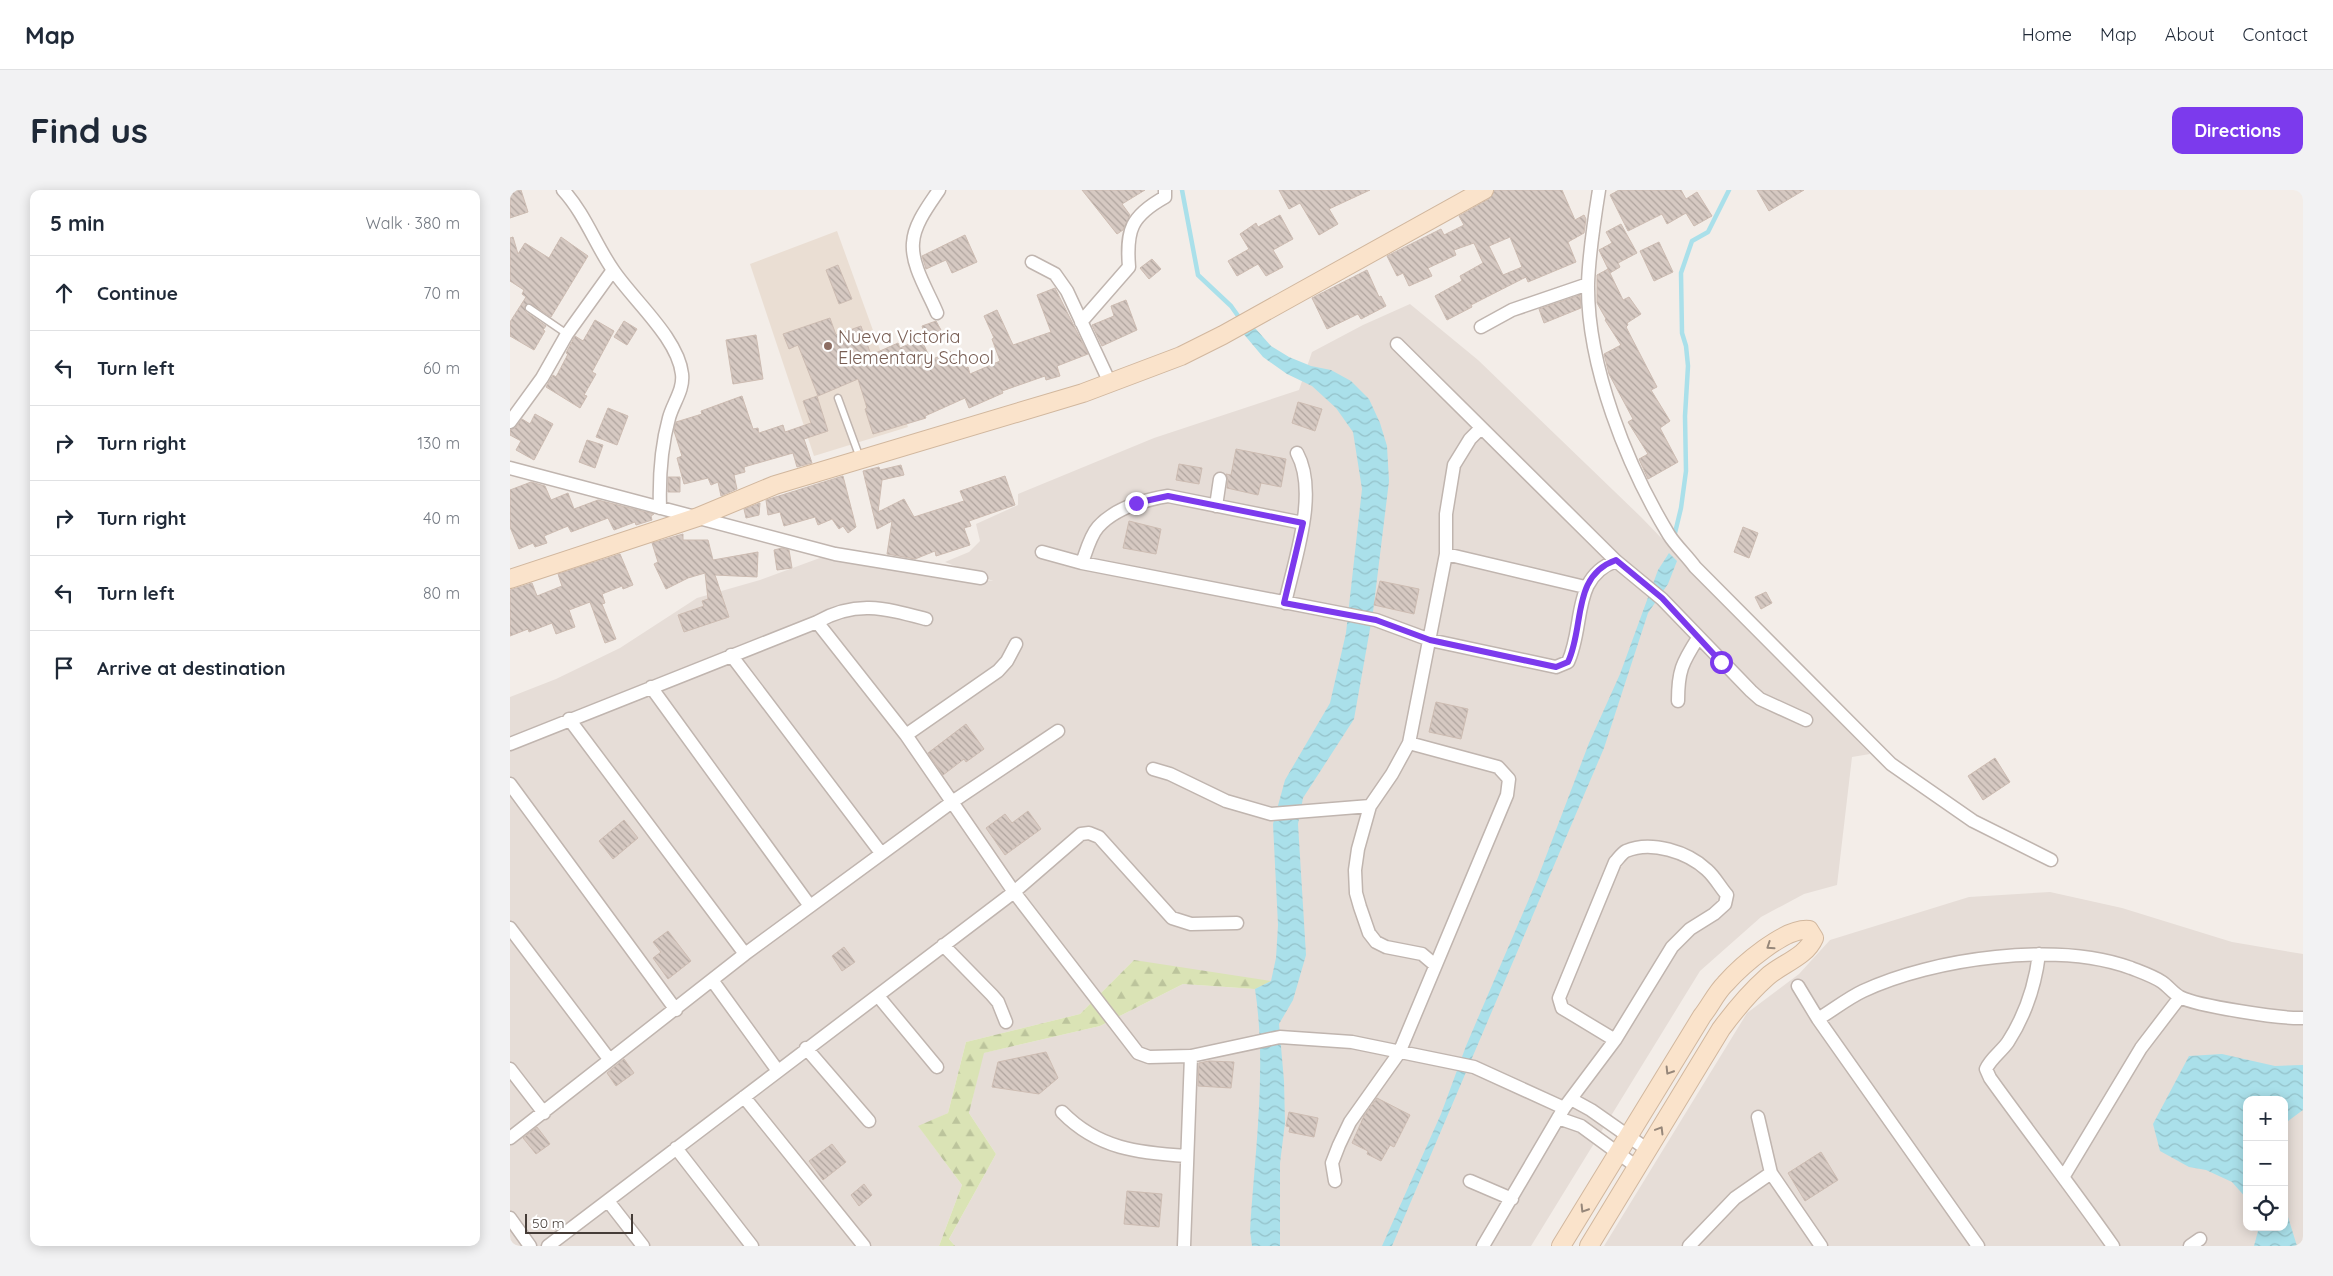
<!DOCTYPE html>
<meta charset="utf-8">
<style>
body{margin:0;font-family:Quicksand,sans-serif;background:#f2f2f3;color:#1f2937}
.controls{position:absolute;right:15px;bottom:15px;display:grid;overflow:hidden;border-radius:10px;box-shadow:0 2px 12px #0003}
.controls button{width:45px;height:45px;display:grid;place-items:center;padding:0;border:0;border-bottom:1px solid #e0e1e3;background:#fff;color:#1f2937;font:25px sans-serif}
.scale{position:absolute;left:15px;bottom:12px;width:108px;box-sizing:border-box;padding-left:5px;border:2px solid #453c37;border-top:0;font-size:14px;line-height:18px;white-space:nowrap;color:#453c37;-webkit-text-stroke:4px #fff;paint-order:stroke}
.stop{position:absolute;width:15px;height:15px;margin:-11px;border:4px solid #7c3aed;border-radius:50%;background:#fff}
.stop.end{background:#7c3aed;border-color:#fff;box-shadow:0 1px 5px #0008}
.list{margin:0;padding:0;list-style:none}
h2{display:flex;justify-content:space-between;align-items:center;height:65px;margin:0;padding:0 20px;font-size:21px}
h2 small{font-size:16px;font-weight:400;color:#747a83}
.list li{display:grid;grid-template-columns:32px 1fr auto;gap:15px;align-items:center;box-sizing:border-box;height:75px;padding:0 20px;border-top:1px solid #e0e1e3}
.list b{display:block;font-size:19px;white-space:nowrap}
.list em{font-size:16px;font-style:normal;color:#747a83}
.icon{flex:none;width:28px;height:28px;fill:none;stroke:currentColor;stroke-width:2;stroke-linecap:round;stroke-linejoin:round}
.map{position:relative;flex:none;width:1793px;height:1056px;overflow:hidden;border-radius:10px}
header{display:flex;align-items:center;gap:30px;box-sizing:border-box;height:70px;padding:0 25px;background:#fff;border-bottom:1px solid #e0e1e3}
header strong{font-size:24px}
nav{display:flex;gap:28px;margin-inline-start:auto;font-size:18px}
.intro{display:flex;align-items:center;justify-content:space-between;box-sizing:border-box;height:120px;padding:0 30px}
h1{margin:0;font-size:35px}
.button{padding:12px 22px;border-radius:10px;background:#7c3aed;color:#fff;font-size:18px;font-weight:700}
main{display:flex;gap:30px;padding:0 30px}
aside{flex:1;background:#fff;border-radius:10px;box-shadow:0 2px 12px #0003}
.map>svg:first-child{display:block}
.residential{fill:#e6ddd7;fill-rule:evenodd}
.education{fill:#eaded3}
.forest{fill:url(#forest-firs)}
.water{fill:url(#water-waves)}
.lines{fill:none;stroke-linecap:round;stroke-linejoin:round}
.stream{stroke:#aae0ea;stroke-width:4.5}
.building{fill:url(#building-back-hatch);stroke:#cdbcb2;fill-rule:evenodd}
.lane-casing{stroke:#c0b5af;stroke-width:9}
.street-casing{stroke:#c0b5af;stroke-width:15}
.secondary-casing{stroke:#d1b79e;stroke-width:20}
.lane{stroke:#fff;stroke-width:6}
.street{stroke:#fff;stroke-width:12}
.secondary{stroke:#fae3cb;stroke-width:18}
.oneway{stroke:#96877a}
.route{stroke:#7c3aed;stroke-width:6}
.education-dot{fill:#8d6e63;stroke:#fff;stroke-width:2}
.labels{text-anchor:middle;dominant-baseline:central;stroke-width:5;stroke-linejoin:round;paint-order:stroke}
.education-label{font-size:18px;fill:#785e54;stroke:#fff;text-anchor:start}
</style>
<header>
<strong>Map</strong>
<nav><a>Home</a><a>Map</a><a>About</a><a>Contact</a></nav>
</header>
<div class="intro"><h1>Find us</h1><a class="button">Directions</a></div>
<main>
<aside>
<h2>5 min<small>Walk · 380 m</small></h2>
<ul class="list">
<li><svg class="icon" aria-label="ahead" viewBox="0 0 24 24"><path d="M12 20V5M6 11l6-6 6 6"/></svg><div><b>Continue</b></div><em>70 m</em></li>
<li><svg class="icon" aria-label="left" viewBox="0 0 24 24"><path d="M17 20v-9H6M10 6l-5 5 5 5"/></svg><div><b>Turn left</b></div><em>60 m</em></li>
<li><svg class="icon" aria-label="right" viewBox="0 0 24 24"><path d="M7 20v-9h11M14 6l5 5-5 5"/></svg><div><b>Turn right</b></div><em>130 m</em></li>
<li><svg class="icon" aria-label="right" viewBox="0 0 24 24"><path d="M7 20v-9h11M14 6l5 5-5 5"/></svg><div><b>Turn right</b></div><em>40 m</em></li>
<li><svg class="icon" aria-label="left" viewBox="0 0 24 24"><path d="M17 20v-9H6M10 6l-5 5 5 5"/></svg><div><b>Turn left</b></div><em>80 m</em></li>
<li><svg class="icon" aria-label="arrive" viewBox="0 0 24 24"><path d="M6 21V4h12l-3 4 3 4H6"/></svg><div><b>Arrive at destination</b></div></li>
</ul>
</aside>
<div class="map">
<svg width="1793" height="1056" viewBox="0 0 1793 1056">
<defs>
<pattern id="forest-firs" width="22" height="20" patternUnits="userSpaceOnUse" patternTransform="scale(1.25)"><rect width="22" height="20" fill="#dae3b5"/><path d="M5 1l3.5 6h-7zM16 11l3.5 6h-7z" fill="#bcc49c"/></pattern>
<pattern id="water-waves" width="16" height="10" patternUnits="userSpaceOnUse" patternTransform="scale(1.25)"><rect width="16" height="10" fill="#aae0ea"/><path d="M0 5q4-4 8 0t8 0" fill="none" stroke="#94c1c9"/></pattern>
<pattern id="building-back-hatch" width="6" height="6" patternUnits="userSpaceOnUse" patternTransform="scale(1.25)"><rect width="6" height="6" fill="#d6c9c2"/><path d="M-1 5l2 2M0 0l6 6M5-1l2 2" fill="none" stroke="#afa49e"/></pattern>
</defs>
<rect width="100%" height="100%" fill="#f3ede8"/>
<path class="residential" d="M900,114L968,170L1131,327L1360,564L1342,567L1327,695L1294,704L1251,727L1190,781L1021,1056H445L439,1049L486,964L459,923L473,863L590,836L673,794L744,799L624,770L570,824L456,852L438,923L409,937L452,995L429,1056H0V507L46,489L110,458L187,408L250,390L318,365L483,391L435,372L459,362L470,351L466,334L508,315V304L644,248L789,200L802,162L853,135Z
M1540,702L1612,718L1722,752L1793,764V1056H1094L1237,823L1289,784L1320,750L1459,707ZM1737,910H1774V1037H1737Z"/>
<path class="education" d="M327,41L398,237L304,266L240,74Z"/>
<path class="forest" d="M624,770L761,791L745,799L673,794L590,836L474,863L459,923L486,964L439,1049L445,1056H429L452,995L408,936L438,923L456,852L570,824Z"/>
<path class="water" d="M745,138L761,156L779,167L801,176L821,180L841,191L859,209L870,233L877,256L879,291L863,422L844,529L793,608L788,634L796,765L783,810L769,834L774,891L775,933L770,973V1056H742L740,1040C745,961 757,878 745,799L761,791L766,768L768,735L763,634L775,590L820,513L836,443L852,299L843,242L826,218L802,196L777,184L753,167L732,142Z
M1159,363L1167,371L1158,394L1138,423L1094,558L882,1056H872L931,924L956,856L1027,690L1079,553L1110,484L1148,380Z
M1712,864L1765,876L1793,875V920L1774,934V910H1737V1009L1722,992L1696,980L1679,977L1650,961L1643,934L1679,866Z
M1774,1014L1787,1056H1744L1748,1041L1746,1037H1774Z"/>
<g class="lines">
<path class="stream" d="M672,0L688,85L721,116L731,130
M1164,347L1171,318L1176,281L1175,226L1178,176L1176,156L1172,143L1171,83L1182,51L1198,42L1219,0"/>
</g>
<path class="building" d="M0,0H11L18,22L0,28Z
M572,0H635L612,14L620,25L613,40L607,44Z
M769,0H860L819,19L828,34L809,45L790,13L779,19Z
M985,0H1052L1065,30L1074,25L1076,29L1074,43L1058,52L1066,72L1018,92L1016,87L961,115L962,117L937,130L925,106L952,91L950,86L973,73L964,53L944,60L946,65L918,78L922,86L899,96L893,83L887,86L877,66L931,39L934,45L954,35L949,26L979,9ZM1000,47L1012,77L993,85L979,56Z
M1109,0H1171L1176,9L1187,2L1202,26L1184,36L1176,23L1157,34L1152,24L1118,41L1100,5Z
M1247,0H1294L1259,21Z
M770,25L783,49L763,60L773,77L756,86L748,74L727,86L718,71L739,59L730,44L746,33L748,37Z
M1111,34L1127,63L1108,73L1110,77L1100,83L1089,60L1102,53L1096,42Z
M455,45L467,72L442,83L436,70L416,79L412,66Z
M3,47L8,64L15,53L39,68L51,47L78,66L41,127L21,114L15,116L16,122L36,136L33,140L35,141L24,160L0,146V132L16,107L12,104L14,100L0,91V48Z
M1149,52L1163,82L1144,91L1130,61Z
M642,69L651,79L639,89L630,78Z
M328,75L342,109L329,114L316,80Z
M1098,79L1113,110L1119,107L1131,124L1117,133L1118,135L1116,137L1147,197L1141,200L1160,231L1150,238L1168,272L1138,289L1129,269L1138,264L1118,232L1123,229L1099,184L1094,164L1111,155L1095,130L1096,129L1087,113V85Z
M857,80L869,107L871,106L876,116L851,129L848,124L817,139L802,108Z
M545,98L578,164L547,176L550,186L536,190L535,186L492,201L493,203L459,218L455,208L415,226L416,228L363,244L355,219L357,218L348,189L308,206L288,155L279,159L273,144L320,128L326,145L351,136L361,165L388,153L390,158L411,149L421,170L440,161L446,175L452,172L456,178L458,177L460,184L490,171L482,149L484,148L474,126L487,120L503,155L541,142L527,105Z
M1070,105L1071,118L1034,133L1029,119Z
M616,110L627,140L592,156L582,135L604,126L601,116Z
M85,130L104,141L82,182L86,184L74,205L77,206L70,218L36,197L43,185L46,187L58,164L56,163L65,146L73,151Z
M114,131L127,139L117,155L104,147Z
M426,131L431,140L416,147L412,136Z
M246,145L253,189L223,194L216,150Z
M232,206L243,239L248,238L249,243L273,235L275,242L301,233L293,211L307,206L318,241L294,249L302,273L287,277L283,263L234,277L235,282L224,285L227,299L211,306L208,292L201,295L198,288L174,294L167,268L172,266L164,241L166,232L192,224L191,221Z
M788,212L812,219L805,241L782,233Z
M98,218L118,226L107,255L86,247Z
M25,224L43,234L24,270L6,260L11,251L0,245V240L6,237L12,229L20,234Z
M77,250L93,255L85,278L69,272Z
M726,259L776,269L771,297L751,293L748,305L717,298L718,290L716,284L721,285Z
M669,274L692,278L689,294L666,290Z
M391,275L394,285L372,290L368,322L394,309L404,327L454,311L450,301L495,286L505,315L459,331L461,336L454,338L460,355L426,366L425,361L405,369L377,364L382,331L367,339L353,281L369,277L370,280Z
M333,286L346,337L338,343L333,336L329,339L322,329L308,335L305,327L274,336L270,322L258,325L256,310Z
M158,287H170V302H158Z
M21,292L35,296L41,310L58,303L64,319L88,310L144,324L141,326L142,330L126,335L125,332L104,340L98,328L61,342L58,336L34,346L37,353L25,357L23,353L9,359L0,337V300Z
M250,313L249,325L236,328L234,319Z
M619,331L651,339L646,364L613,358Z
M1233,337L1248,343L1239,368L1224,362Z
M173,344V350H198L203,370L248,362L247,387L205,385L219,427L174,442L168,425L194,416L192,411L198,409L195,383L178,388L156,399L144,374L148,372L142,353Z
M272,358L279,360L282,378L267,380L264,360Z
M110,364L123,395L113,399L112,396L92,404L95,413L92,414L106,449L95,453L80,412L59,420L65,437L46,444L42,433L19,442L18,439L0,446V400L22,393L27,406L52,396L48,384Z
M870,391L909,399L904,424L864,415Z
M1256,402L1262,413L1251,419L1245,407Z
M926,512L958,519L951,549L919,542Z
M456,534L474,559L456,572L454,569L433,585L418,563Z
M1485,568L1500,592L1473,610L1458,586Z
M518,621L531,639L495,665L476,638L495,624L502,633Z
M114,630L128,648L103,669L89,651Z
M158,741L181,771L158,789L143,768L151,762L143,752Z
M334,757L345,772L332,781L322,766Z
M536,862L548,888L529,904L482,897L488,872Z
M114,869L124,883L106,896L97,883Z
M699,871L724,872L721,898L688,896L689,873Z
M867,908L900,925L884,957L880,955L871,971L857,964L858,961L842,953L854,926Z
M779,922L808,928L804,947L779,942L780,937L776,936Z
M27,937L40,954L26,964L13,948Z
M322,954L336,972L313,990L299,971Z
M1311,962L1328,990L1295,1011L1278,983Z
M354,994L362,1005L349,1016L341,1005Z
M617,1001L652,1004L649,1037L614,1034Z"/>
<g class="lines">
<g class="lane-casing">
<path id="lane" d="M19,118L57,144
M328,208L350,268"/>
</g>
<g class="street-casing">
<path id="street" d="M53,0C75,24 85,54 103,80C123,110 168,148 172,184C174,200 163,213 159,228C151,257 149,287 150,318
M1089,0C1084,31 1079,63 1078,94C1077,176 1117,276 1159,345C1166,356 1177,366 1185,377L1381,574L1463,631L1541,670
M522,72L545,84L557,101L600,193
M427,123C419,103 401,76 403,53C404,34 419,15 429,0
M571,132L619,77C616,40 621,26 655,7V0
M971,137L1002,120L1078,94
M887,154L1106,371L1152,409L1241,501L1250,509L1296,530
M0,232L32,188L57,144L103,80
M0,278L325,364L471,388
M706,316L710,289
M532,362L572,373L866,430L920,450L1046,477L1058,472C1075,436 1061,387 1106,371
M936,364L1075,397
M572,373C576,362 580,346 588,337C605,318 633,310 658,306L793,333
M775,413C784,371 809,303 787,263
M307,432L396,545L504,702L628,863L639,867L681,866L770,847L842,852L964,877L1054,918
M221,465L371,663
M141,497L300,716
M1168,511C1168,481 1172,473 1188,448
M59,529L235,764
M396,545L488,481L497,471L506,454
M0,554L307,432C346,410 374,418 416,429
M643,579L660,584L716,611L761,624L860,616
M0,594L166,820
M0,738L99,869
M433,755L482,805L488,812L496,832
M1529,764C1525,797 1516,824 1498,852C1491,862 1481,868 1476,879L1480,888C1521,945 1563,999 1603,1056
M925,775L912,764L876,757L866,752L859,743L850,717L846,703L845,680L848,659L860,616L882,584L899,553L936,364V324L944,275L960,249L970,239
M202,790L268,881
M1288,796L1308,829L1468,1056
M368,806L427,877
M1308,829C1323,820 1338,808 1353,801C1423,768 1548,751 1621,778C1631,782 1643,786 1652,792C1658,796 1663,803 1670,807C1687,816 1772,829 1793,828
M296,858L359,931
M0,879L34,923
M234,907L354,1056
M1061,909L1081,920L1138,960
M552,922C588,959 629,963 677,966
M1248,927L1261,983
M1048,928L1071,936L1127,977
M0,948L235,764L442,612L548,541
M166,958L242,1056
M1554,986L1631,858L1670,807
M825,991L822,973L829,955L840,932L889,863L997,605L999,589L988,577L899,553
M960,991L1002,1009
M98,1011L133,1056
M0,1028L20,1056
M38,1056L504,702L571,644L579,643L589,647L662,728L681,734L727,733
M674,1056L681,866
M973,1056L1054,918L1105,850L1162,757L1180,739L1204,724L1215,714L1217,705C1210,697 1205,687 1197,680C1178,662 1141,650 1116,661C1112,663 1108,669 1105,672L1049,808L1052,818L1105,850
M1179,1056L1225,1008L1261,983L1311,1056
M1680,1056L1690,1049"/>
</g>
<g class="secondary-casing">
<path id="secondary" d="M0,389L188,327L265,295L573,203L671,166L713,145L974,0
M1051,1056L1192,826C1200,816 1206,803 1215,794C1231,776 1275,737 1299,740L1304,748C1296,767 1271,774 1257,787C1239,803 1225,820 1211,839L1079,1056"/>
</g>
<use href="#lane" class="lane"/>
<use href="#street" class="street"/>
<use href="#secondary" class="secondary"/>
</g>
<defs><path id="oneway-chevron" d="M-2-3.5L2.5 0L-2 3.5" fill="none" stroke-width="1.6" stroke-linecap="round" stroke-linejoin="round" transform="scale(1.25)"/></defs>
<g class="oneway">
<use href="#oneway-chevron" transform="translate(1260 756) rotate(146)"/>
<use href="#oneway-chevron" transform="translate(1159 881) rotate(122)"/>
<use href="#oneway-chevron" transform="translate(1150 940) rotate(-59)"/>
<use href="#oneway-chevron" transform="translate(1074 1019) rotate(122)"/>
</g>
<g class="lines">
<path class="route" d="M626,313L658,306L793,333L774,413L866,430L920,450L1046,477L1058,472C1075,436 1061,386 1106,370L1152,408L1211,472"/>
</g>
<circle class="education-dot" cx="318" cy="156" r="5"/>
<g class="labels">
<g class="education-label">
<text x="328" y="146">Nueva Victoria<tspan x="328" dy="21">Elementary School</tspan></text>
</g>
</g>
</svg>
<div class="controls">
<button>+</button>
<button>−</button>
<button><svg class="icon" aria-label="locate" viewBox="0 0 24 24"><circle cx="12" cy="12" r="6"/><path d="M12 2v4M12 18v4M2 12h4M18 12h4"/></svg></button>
</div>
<div class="scale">50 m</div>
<div class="stop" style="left:1211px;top:472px"></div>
<div class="stop end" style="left:626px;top:313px"></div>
</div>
</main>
